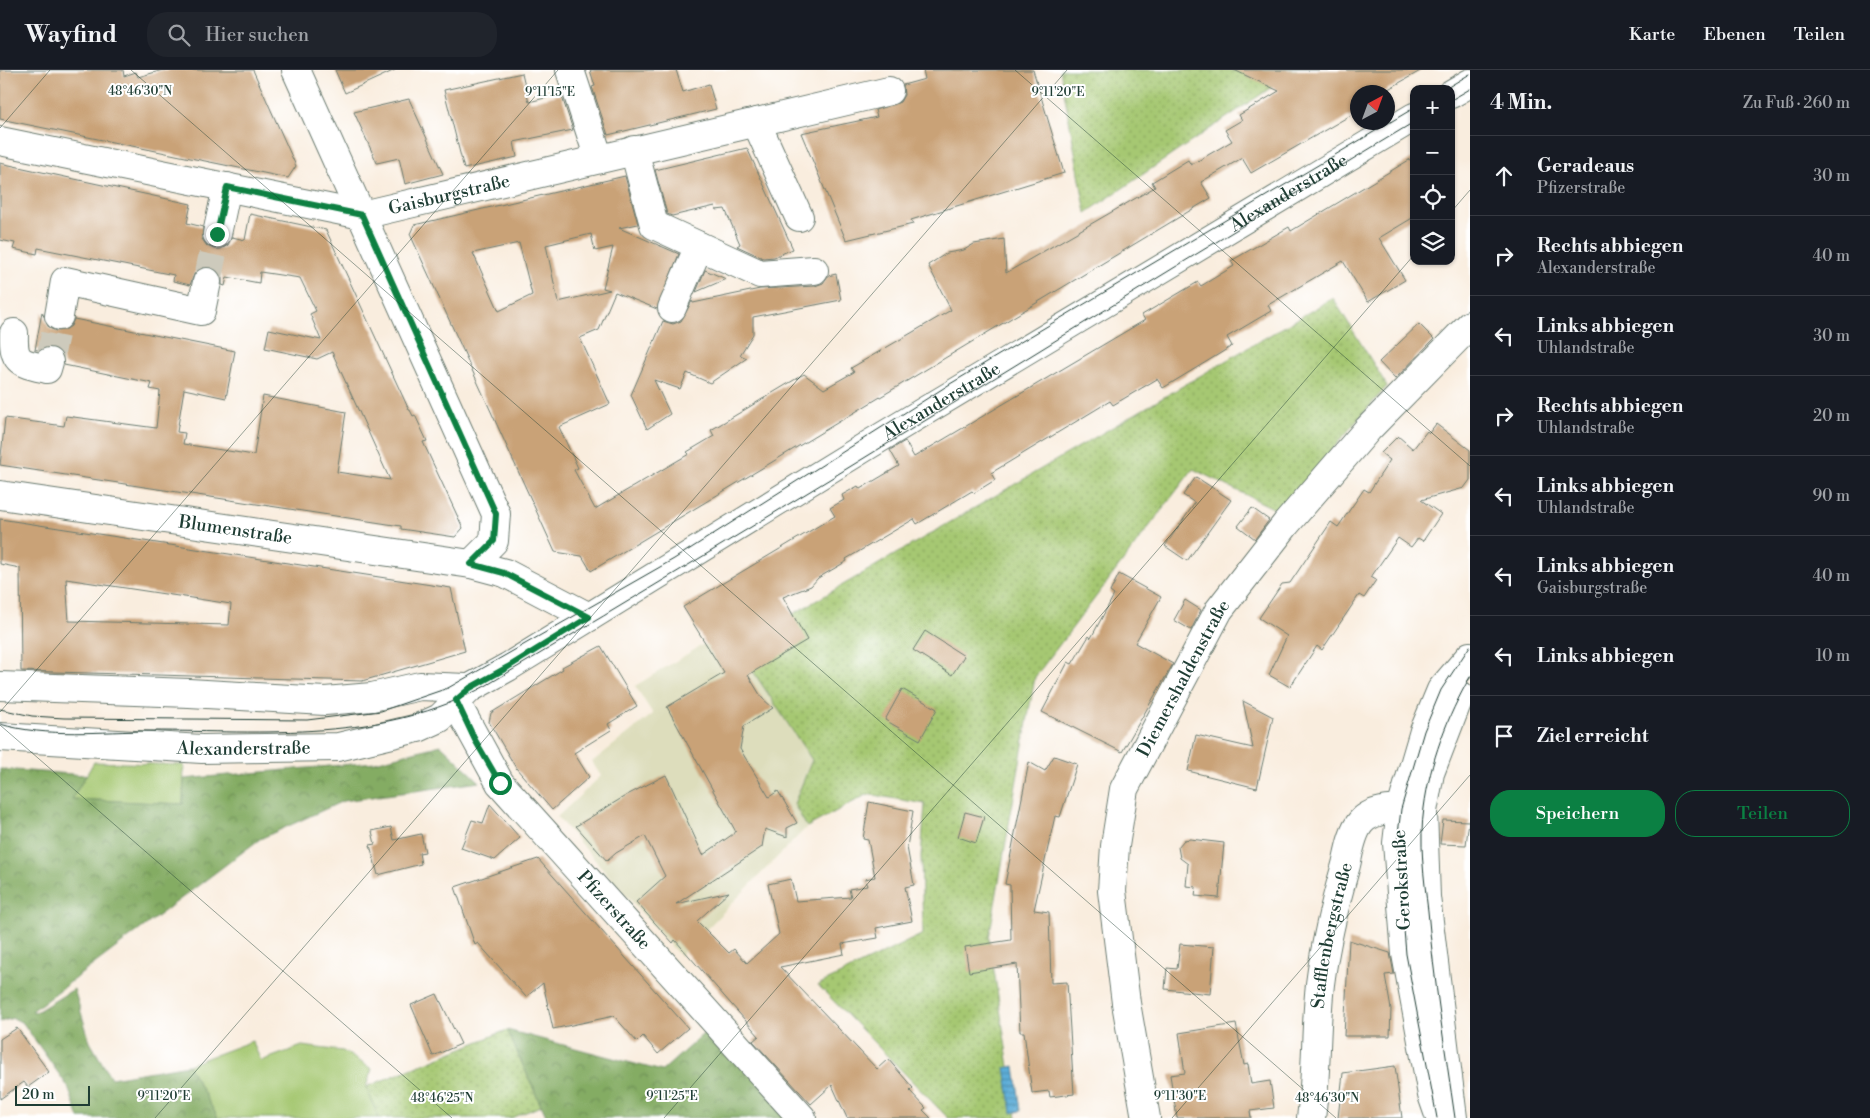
<!DOCTYPE html>
<html lang="de">
<meta charset="utf-8">
<style>
body{margin:0;font-family:"Libre Bodoni",serif;background:#20242c;color:#f1f3f6}
.controls{position:absolute;right:15px;top:15px;display:grid;overflow:hidden;border-radius:10px;box-shadow:0 1px 4px #0004}
.controls button{width:45px;height:45px;display:grid;place-items:center;padding:0;border:0;border-bottom:1px solid #363941;background:#171b24;color:#f1f3f6;font:25px sans-serif}
.compass{position:absolute;left:1350px;top:15px;width:45px;height:45px;border-radius:50%;background:#171b24;box-shadow:0 1px 4px #0004;rotate:41deg}
.scale{position:absolute;left:15px;bottom:12px;width:75px;box-sizing:border-box;padding-left:5px;border:2px solid #1f3d34;border-top:0;font-size:14px;line-height:18px;white-space:nowrap;color:#1f3d34;-webkit-text-stroke:4px #fff;paint-order:stroke}
.stop{position:absolute;width:15px;height:15px;margin:-11px;border:4px solid #0b8043;border-radius:50%;background:#fff}
.stop.end{background:#0b8043;border-color:#fff;box-shadow:0 1px 5px #0008}
.list{margin:0;padding:0;list-style:none}
h2{display:flex;justify-content:space-between;align-items:center;height:65px;margin:0;padding:0 20px;font-size:21px}
h2 small{font-size:16px;font-weight:400;color:#9ea1a6}
.list li{display:grid;grid-template-columns:32px 1fr auto;gap:15px;align-items:center;box-sizing:border-box;height:80px;padding:0 20px;border-top:1px solid #363941}
.list b{display:block;font-size:19px;white-space:nowrap}
.list p{margin:0;font-size:16px;white-space:nowrap;color:#9ea1a6}
.list em{font-size:16px;font-style:normal;color:#9ea1a6}
.actions{display:flex;gap:10px;padding:15px 20px}
.actions a{flex:1;padding:11px 0;border:1px solid #0b8043;border-radius:20px;text-align:center;font-size:18px;color:#0b8043}
.actions .main{background:#0b8043;color:#fff}
.icon{flex:none;width:28px;height:28px;fill:none;stroke:currentColor;stroke-width:2;stroke-linecap:round;stroke-linejoin:round}
.map{position:relative;flex:none;width:1470px;height:1048px;overflow:hidden}
header{display:flex;align-items:center;gap:30px;box-sizing:border-box;height:70px;padding:0 25px;background:#171b24;border-bottom:1px solid #363941}
header strong{font-size:24px}
nav{display:flex;gap:28px;margin-inline-start:auto;font-size:18px}
.search{width:350px;height:45px;background:#20242c;display:flex;align-items:center;gap:12px;box-sizing:border-box;padding:0 18px;border-radius:20px;color:#9ea1a6;font-size:19px}
main{display:flex}
aside{flex:1;background:#171b24}
.map>svg:first-child{display:block}
.built{fill:#ddddbc}
.grass{fill:#a6c872;stroke:#628253}
.forest{fill:url(#forest-crowns);stroke:#52744c}
.garden{fill:url(#garden-dots);stroke:#628253}
.water{fill:url(#water-rules);stroke:#3e7586}
.building{fill:#c9a277;fill-rule:evenodd}
.lines{fill:none;stroke-linecap:round;stroke-linejoin:round}
.minor-tunnel{stroke:#cdcabc;stroke-width:28;stroke-dasharray:28 14;stroke-linecap:butt}
.minor-casing{stroke:#6b7b70;stroke-width:30}
.minor{stroke:#fff;stroke-width:28}
.tram{stroke:#1f3d34;stroke-width:1}
.route{stroke:#0b8043;stroke-width:6}
.ticks{fill:none;stroke:#1f3d34;stroke-width:1;stroke-opacity:0.45}
.labels{text-anchor:middle;dominant-baseline:central;stroke-width:4;stroke-linejoin:round;paint-order:stroke}
.street-label{font-size:18px;fill:#1f3d34;stroke:#fff}
.ticks-label{font-size:12px;text-anchor:middle;fill:#1f3d34;stroke:#fff;stroke-width:4;stroke-linejoin:round;paint-order:stroke}
</style>
<header>
<strong>Wayfind</strong>
<div class="search"><svg class="icon" aria-label="search" viewBox="0 0 24 24"><circle cx="10" cy="10" r="6"/><path d="M15 15l6 6"/></svg>Hier suchen</div>
<nav><a>Karte</a><a>Ebenen</a><a>Teilen</a></nav>
</header>
<main>
<div class="map">
<svg width="1470" height="1048" viewBox="0 0 1470 1048">
<defs>
<pattern id="forest-crowns" width="20" height="18" patternUnits="userSpaceOnUse" patternTransform="scale(1.25)"><rect width="20" height="18" fill="#84ac64"/><path d="M2 6a3 3 0 1 1 6 0M12 15a3 3 0 1 1 6 0" fill="none" stroke="#6b8d53"/></pattern>
<pattern id="garden-dots" width="8" height="8" patternUnits="userSpaceOnUse" patternTransform="scale(1.25)"><rect width="8" height="8" fill="#a6c872"/><path d="M2 2h.1M6 6h.1" fill="none" stroke="#87a45e" stroke-width="1.8" stroke-linecap="round"/></pattern>
<pattern id="water-rules" width="6" height="5" patternUnits="userSpaceOnUse" patternTransform="scale(1.25)"><rect width="6" height="5" fill="#5dadd8"/><path d="M0 2.5h6" fill="none" stroke="#4c8eb0"/></pattern>
</defs>
<rect width="100%" height="100%" fill="#fff"/>
<filter id="ink" filterUnits="userSpaceOnUse"><feTurbulence type="fractalNoise" baseFrequency=".02" numOctaves="2"/><feDisplacementMap in="SourceGraphic" scale="10" xChannelSelector="R" yChannelSelector="G"/><feConvolveMatrix kernelMatrix="1 2 1 2 8 2 1 2 1" color-interpolation-filters="sRGB"/></filter>
<filter id="wash" filterUnits="userSpaceOnUse"><feTurbulence type="fractalNoise" baseFrequency=".0096" numOctaves="4" result="noise"/><feDisplacementMap in="SourceGraphic" scale="20" xChannelSelector="R" yChannelSelector="G"/><feGaussianBlur stdDeviation="1.12" result="paint"/><feColorMatrix in="noise" values="0 0 0 0 0 0 0 0 0 0 0 0 0 0 0 0 0 1.4 0 .05"/><feComposite in="paint" operator="in"/></filter>
<g filter="url(#wash)">
<rect width="100%" height="100%" fill="#f9edde"/>
<path class="built" d="M702,575L737,577L812,690L794,734L807,757L680,886L557,747L601,706L592,692L653,644L635,616Z"/>
<path class="grass" d="M94,692L184,695L183,734L72,729Z
M252,971L261,991L302,976L343,981L372,999L366,1017L379,1048H218L188,995Z"/>
<path class="forest" d="M441,675L480,712L343,731L260,769L32,941L36,942L74,919L90,972L111,1008L188,995L218,1048H79L68,1017L23,953L13,948L0,952V699L86,705L72,729L183,734L184,709L375,692Z
M712,956L795,1048H547L507,960L662,1001Z"/>
<path class="garden" d="M1060,0H1297L1086,143Z
M1333,228L1387,316L1279,441L1193,399L1035,607L989,868L1017,1048H948L818,915L923,864L921,786L925,734L868,724L807,757L794,734L812,690L737,577Z
M507,960L541,1036L511,1048H379L366,1017Z"/>
<path class="water" d="M1015,996L1021,1041L1012,1043L1005,998Z"/>
<g id="blocks">
<path class="building" d="M0,0H123L124,6L136,2L138,7L163,0H253L296,96L288,108L0,49Z
M335,0H395L345,23Z
M590,0H676L683,22L709,14L716,39L608,65L592,17L595,16Z
M923,0H1033L1064,103L911,150L913,154L846,170L801,63L877,47L875,40L900,32L904,25L903,15L925,9Z
M1234,0H1422L1383,22H1358V41L1251,103L1242,88L1201,112L1211,128L591,501L582,486L555,482L410,164L414,155L625,106L638,154L619,158L679,184L657,239L615,222L599,260L580,268L610,334L559,357L578,398L574,400L595,439L689,384L687,382L714,366L711,360L804,304L824,319L854,302L851,298L951,240L928,195L947,183L964,180L974,174L1004,169L1006,203L1155,117L1152,112L1188,90L1191,95L1232,71L1225,60L1242,50L1239,45L1279,21ZM591,164L595,181L613,177L603,218L610,220L558,232L546,175ZM519,173L532,225L499,241L473,183Z
M522,3L529,32L561,24L573,60L514,72L517,87L464,99L444,20Z
M409,29L443,104L405,114L399,88L377,93L354,42Z
M747,78L793,179L774,187L763,188L737,176L740,174L725,139L716,140L715,136L672,146L667,144L655,100Z
M1414,87V147L1379,168L1405,210L1368,232L1343,191L1268,235L1271,241L1227,267L1232,276L1206,292L1163,318L1157,309L1113,335L1110,331L991,403L995,410L974,423L972,421L917,454L914,449L846,489L847,491L818,508L811,516L783,527L807,570L748,605L762,628L773,638L744,656L740,679L769,727L778,721L797,753L787,758V767L765,759L762,777L676,834L729,822L697,851L729,883L734,879L747,893L779,864L768,814L791,809L796,831L851,827L849,819L867,816L865,809L875,807L868,770L863,769L869,732L913,741L907,777L914,815L905,817L912,851L876,858L878,868L842,874L844,884L780,897L877,999L888,989L913,1018L910,1021L926,1038L923,1040L931,1048H847L832,1015L811,1034L753,971L759,966L675,870L673,873L636,832L665,806L645,766L616,783L607,791L576,756L627,725L666,705L703,785L736,762L667,637L724,603L683,537L835,446L830,438L844,430L842,425L858,416L860,419L899,396L890,380L905,371L914,387L1145,250L1142,245L1198,212L1201,216L1234,196L1231,191L1289,157L1291,161Z
M0,93L191,134L187,153L203,157L202,169L207,176L214,179H221L228,175L232,167L245,170L250,144L326,160L409,340H410L413,346L415,345L427,371L423,372L463,458L455,467L401,459V456L0,395L5,348L64,356L66,346L156,358L160,321L150,319L152,313L64,295L61,282L53,277L35,280L42,242L49,258L56,261L65,260L71,256L74,249L235,281L226,328L184,319L177,362L185,363L183,374L254,385L263,326L346,342L337,402L390,410L332,282L317,289L265,278L269,259L321,270L310,244L316,241L300,208L260,202L259,213L227,207L225,216L222,215V207L217,200L210,197H203L195,202L190,215L173,211L174,205L38,178L37,184L13,179L15,173L0,170Z
M705,200L726,209L696,222Z
M836,204L841,230L753,247V264L740,285L747,288L710,313L687,303L680,319L654,310L670,344L647,359L631,325L663,251L673,254L681,251L692,231L693,233L760,219L815,216L823,213L828,206Z
M1419,254L1434,269L1395,309L1379,292Z
M1436,354L1470,380V410L1464,418L1421,430L1441,444L1423,471L1418,468L1411,477L1398,468L1371,507L1376,510L1364,528L1359,525L1322,580L1317,576L1290,617L1269,605L1287,566L1259,548L1282,514L1290,513L1331,452L1338,457L1364,419L1369,422L1390,390L1381,383L1398,366L1413,379L1427,361L1429,363Z
M1196,407L1231,430L1187,491L1165,476L1195,433L1183,425Z
M1252,438L1269,450L1255,469L1238,456Z
M0,449L451,518L465,581L362,611L21,601L20,498L0,494ZM66,509L231,534L229,555L69,551Z
M1119,504L1161,527L1135,573L1173,594L1122,682L1042,642L1068,592L1072,594L1089,566L1091,568L1114,525L1110,522Z
M1185,530L1201,540L1191,560L1174,550Z
M925,561L964,586L952,605L913,580Z
M601,576L637,636L608,654L611,660L574,683L589,707L552,740L516,698L489,652L491,643L550,607L563,599L562,597Z
M902,619L937,639L920,670L885,650Z
M1243,631L1273,647L1257,718L1188,701L1196,665L1253,678Z
M1054,686L1077,694L1060,747L1055,746L1034,840L1049,842L1051,913L1067,912L1074,1024L1050,1027L1049,1021L1032,1023L1024,962H1020L1017,894L969,902L965,877L1011,870L1010,815L1005,814L1029,692L1045,701Z
M490,734L520,768L495,790L461,778L472,750L483,753Z
M965,742L984,747L976,773L958,767Z
M1443,750L1469,751L1466,775L1440,774Z
M391,757L394,770L421,764L425,782L419,783L421,794L378,805L370,775L375,774L372,761Z
M1190,769L1224,773L1219,828L1195,826L1196,817L1186,816L1188,794L1180,788L1178,777L1184,770Z
M538,789L688,958L658,984L643,966L637,972L614,946L553,959L543,913L526,927L478,873L475,875L455,817Z
M1349,870L1390,883L1394,904L1385,905L1391,939L1390,966H1344Z
M1180,874L1214,877L1210,924L1165,919L1167,898L1177,899Z
M437,924L461,974L433,986L411,935Z
M1236,954L1244,995L1248,994L1251,1014L1270,1011L1274,1038L1250,1041L1251,1048H1177L1170,1005L1185,1003L1179,963Z
M17,958L49,1002L28,1017L24,1012L0,1029V969Z
M1395,996L1402,1048H1338L1343,1003Z"/>
</g>
</g>
<g filter="url(#ink)">
<use href="#blocks" fill-opacity="0" stroke="#6b7b70" stroke-width="1"/>
<g class="lines">
<path class="minor-tunnel" d="M207,212L217,164
M49,292L59,246"/>
<g class="minor-casing">
<g id="minor">
<path d="M296,0L496,444L494,471L471,494"/>
<path d="M570,0L599,89"/>
<path d="M1451,24L1470,13"/>
<path d="M756,52L799,147"/>
<path id="s1" d="M0,71L362,145L889,21"/>
<path d="M634,80L654,155L760,204L814,200"/>
<path d="M217,164L227,117"/>
<path d="M672,238L699,176"/>
<path d="M59,246L65,211L201,241L207,212"/>
<path d="M14,263C13,293 20,293 47,299L49,292"/>
<path id="s2" d="M0,425L471,494L505,503L589,547"/>
<path d="M0,616L189,623L325,631L372,627L420,616L466,618"/>
<path id="s3" d="M448,618L500,713L802,1048"/>
<path id="s4" d="M0,667L202,679L338,677L418,658L440,648L470,618L508,597L870,374L1414,47"/>
<path id="s5" d="M1146,1048L1126,933L1112,821L1115,776L1124,719L1219,540L1286,454L1368,359L1470,255"/>
<path id="s6" d="M1311,1048C1317,1004 1315,959 1320,914C1325,875 1335,833 1346,795C1349,782 1352,762 1361,752C1374,737 1401,739 1419,740"/>
<path d="M1440,1048L1432,1025L1406,884L1397,773L1401,739L1424,661L1441,620L1470,586"/>
<path d="M1453,1048L1426,827L1423,741L1430,703L1460,625"/>
</g>
</g>
<use href="#minor" class="minor"/>
<path class="tram" d="M1445,19L1470,4
M1451,30L1470,19
M0,639L32,646L64,648L307,650L381,641L448,618L674,489L950,314L1414,38
M0,654C47,668 102,661 151,661C264,661 384,673 487,615C799,432 1104,238 1414,52
M1437,1048L1406,884L1397,773L1401,739L1424,661L1441,620L1470,576
M1455,1048C1445,979 1434,910 1428,841C1424,808 1419,771 1424,738C1430,692 1447,647 1470,607"/>
</g>
</g>
<g class="lines" filter="url(#ink)">
<path class="route" d="M217,164L227,117L362,145L496,444L494,471L471,494L504,503L589,547L508,597L470,618L456,630L475,670L500,713"/>
</g>
<path class="ticks" d="M131,0L1336,1048M1015,0L1470,396M0,58L50,0M1451,142L1470,120M0,642L558,0M0,655L452,1048M155,1048L1067,0M664,1048L1414,185M1172,1048L1470,705"/>
<g class="labels">
<g class="street-label">
<text stroke="none"><textPath href="#s4" startOffset="1444">Alexanderstraße</textPath></text>
<text stroke="none"><textPath href="#s1" startOffset="459">Gaisburgstraße</textPath></text>
<text stroke="none"><textPath href="#s4" startOffset="1039">Alexanderstraße</textPath></text>
<text stroke="none"><textPath href="#s2" startOffset="238">Blumenstraße</textPath></text>
<text stroke="none"><textPath href="#s5" startOffset="458">Diemershaldenstraße</textPath></text>
<text stroke="none"><textPath href="#s4" startOffset="244">Alexanderstraße</textPath></text>
<text transform="translate(1402 810) rotate(-93)">Gerokstraße</text>
<text stroke="none"><textPath href="#s3" startOffset="279">Pfizerstraße</textPath></text>
<text stroke="none"><textPath href="#s6" startOffset="184">Stafflenbergstraße</textPath></text>
</g>
</g>
<g class="ticks-label">
<text x="140" y="25">48°46'30"N</text>
<text x="550" y="26">9°11'15"E</text>
<text x="1058" y="26">9°11'20"E</text>
<text x="164" y="1030">9°11'20"E</text>
<text x="672" y="1030">9°11'25"E</text>
<text x="1180" y="1030">9°11'30"E</text>
<text x="442" y="1032">48°46'25"N</text>
<text x="1327" y="1032">48°46'30"N</text>
</g>
</svg>
<div class="controls">
<button>+</button>
<button>−</button>
<button><svg class="icon" aria-label="locate" viewBox="0 0 24 24"><circle cx="12" cy="12" r="6"/><path d="M12 2v4M12 18v4M2 12h4M18 12h4"/></svg></button>
<button><svg class="icon" aria-label="layers" viewBox="0 0 24 24"><path d="M12 4l9 5-9 5-9-5zM3 14l9 5 9-5"/></svg></button>
</div>
<svg class="compass" viewBox="-18 -18 36 36"><path d="M0-13l5 13h-10z" fill="#e53935"/><path d="M0 13l5-13h-10z" fill="#9ea1a6"/></svg>
<div class="scale">20 m</div>
<div class="stop" style="left:500px;top:713px"></div>
<div class="stop end" style="left:217px;top:164px"></div>
</div>
<aside>
<h2>4 Min.<small>Zu Fuß · 260 m</small></h2>
<ul class="list">
<li><svg class="icon" aria-label="ahead" viewBox="0 0 24 24"><path d="M12 20V5M6 11l6-6 6 6"/></svg><div><b>Geradeaus</b><p>Pfizerstraße</p></div><em>30 m</em></li>
<li><svg class="icon" aria-label="right" viewBox="0 0 24 24"><path d="M7 20v-9h11M14 6l5 5-5 5"/></svg><div><b>Rechts abbiegen</b><p>Alexanderstraße</p></div><em>40 m</em></li>
<li><svg class="icon" aria-label="left" viewBox="0 0 24 24"><path d="M17 20v-9H6M10 6l-5 5 5 5"/></svg><div><b>Links abbiegen</b><p>Uhlandstraße</p></div><em>30 m</em></li>
<li><svg class="icon" aria-label="right" viewBox="0 0 24 24"><path d="M7 20v-9h11M14 6l5 5-5 5"/></svg><div><b>Rechts abbiegen</b><p>Uhlandstraße</p></div><em>20 m</em></li>
<li><svg class="icon" aria-label="left" viewBox="0 0 24 24"><path d="M17 20v-9H6M10 6l-5 5 5 5"/></svg><div><b>Links abbiegen</b><p>Uhlandstraße</p></div><em>90 m</em></li>
<li><svg class="icon" aria-label="left" viewBox="0 0 24 24"><path d="M17 20v-9H6M10 6l-5 5 5 5"/></svg><div><b>Links abbiegen</b><p>Gaisburgstraße</p></div><em>40 m</em></li>
<li><svg class="icon" aria-label="left" viewBox="0 0 24 24"><path d="M17 20v-9H6M10 6l-5 5 5 5"/></svg><div><b>Links abbiegen</b></div><em>10 m</em></li>
<li><svg class="icon" aria-label="arrive" viewBox="0 0 24 24"><path d="M6 21V4h12l-3 4 3 4H6"/></svg><div><b>Ziel erreicht</b></div></li>
</ul>
<div class="actions"><a class="main">Speichern</a><a>Teilen</a></div>
</aside>
</main>
